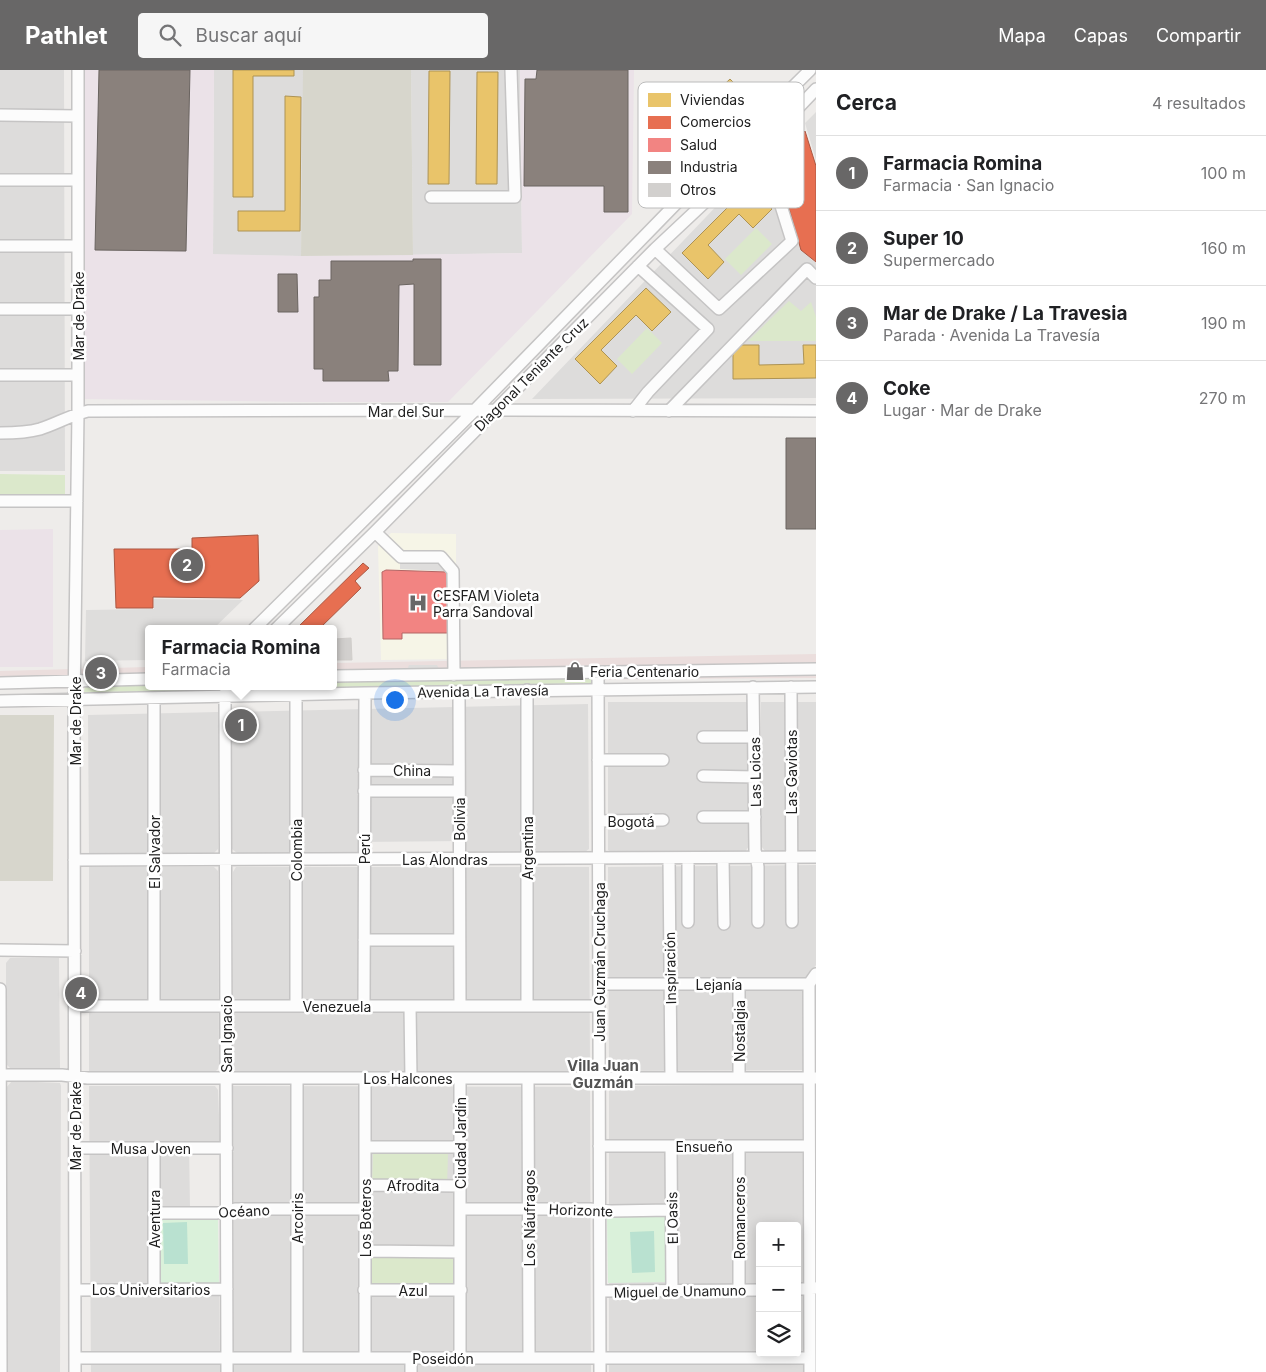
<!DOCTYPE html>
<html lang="es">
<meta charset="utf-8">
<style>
body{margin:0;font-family:Inter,sans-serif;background:#f6f6f6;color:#202124}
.controls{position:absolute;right:15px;bottom:15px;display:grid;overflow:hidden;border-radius:5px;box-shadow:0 2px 12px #0003}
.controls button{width:45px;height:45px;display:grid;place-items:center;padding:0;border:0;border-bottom:1px solid #e0e0e0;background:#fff;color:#202124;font:25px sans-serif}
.you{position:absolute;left:394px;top:629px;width:18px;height:18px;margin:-12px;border:4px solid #fff;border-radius:50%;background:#1a73e8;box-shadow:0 0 0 8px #1a73e833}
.badge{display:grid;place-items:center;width:32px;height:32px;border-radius:50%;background:#686767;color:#fff;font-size:16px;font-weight:700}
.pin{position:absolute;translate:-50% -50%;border:2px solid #fff;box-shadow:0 1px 5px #0006}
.popup{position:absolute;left:145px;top:555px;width:192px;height:65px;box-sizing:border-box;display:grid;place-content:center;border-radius:5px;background:#fff;filter:drop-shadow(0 1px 4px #0005);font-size:16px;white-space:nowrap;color:#757577}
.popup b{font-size:19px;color:#202124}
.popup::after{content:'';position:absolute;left:50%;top:100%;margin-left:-10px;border:10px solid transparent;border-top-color:#fff}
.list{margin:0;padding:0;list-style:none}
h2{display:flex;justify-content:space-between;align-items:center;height:65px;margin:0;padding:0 20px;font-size:21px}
h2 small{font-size:16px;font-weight:400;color:#757577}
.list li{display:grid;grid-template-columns:32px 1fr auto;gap:15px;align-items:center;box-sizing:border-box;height:75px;padding:0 20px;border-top:1px solid #e0e0e0}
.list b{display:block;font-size:19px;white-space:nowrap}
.list p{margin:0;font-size:16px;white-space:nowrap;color:#757577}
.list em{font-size:16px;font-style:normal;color:#757577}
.icon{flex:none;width:28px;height:28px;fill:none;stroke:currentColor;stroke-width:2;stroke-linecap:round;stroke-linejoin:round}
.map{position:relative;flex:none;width:816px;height:1302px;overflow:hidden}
header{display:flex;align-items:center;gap:30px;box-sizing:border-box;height:70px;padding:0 25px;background:#686767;color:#fff}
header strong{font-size:24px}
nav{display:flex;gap:28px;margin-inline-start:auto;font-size:18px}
.search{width:350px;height:45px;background:#f6f6f6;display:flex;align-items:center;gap:12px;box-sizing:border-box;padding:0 18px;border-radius:5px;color:#757577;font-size:19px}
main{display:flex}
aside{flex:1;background:#fff}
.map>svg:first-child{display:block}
.residential{fill:#dddcdb;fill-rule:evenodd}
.commercial{fill:#ebdedd}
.industrial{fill:#ebe2e8}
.education{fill:#f6f5e7}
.construction{fill:#d7d6cc}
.grass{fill:#dbe8cb}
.park{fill:#daf1da}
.pitch{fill:#b9e1d0}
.parking{fill:#dedddc}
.homes{fill:#e9c46a;stroke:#ad9354}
.shops{fill:#e76f51;stroke:#ab5742}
.health{fill:#f28482;stroke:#b36665}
.industry{fill:#8a817c;stroke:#6a6460}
.building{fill:#d2d0ce;stroke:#d1cecb}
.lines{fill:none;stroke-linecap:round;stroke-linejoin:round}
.minor-casing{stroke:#c5c4c4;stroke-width:14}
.minor{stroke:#fcfcfc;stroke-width:11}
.labels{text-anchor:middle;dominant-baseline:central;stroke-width:5;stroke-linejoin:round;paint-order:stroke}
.street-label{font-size:14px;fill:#202020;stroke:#fff}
.poi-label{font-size:14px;fill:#202020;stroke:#fff;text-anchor:start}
.neighbourhood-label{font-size:15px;font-weight:bold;fill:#535353;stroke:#fff}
.key{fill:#fff;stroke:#bcbcbc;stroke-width:1}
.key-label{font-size:14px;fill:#202020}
</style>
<header>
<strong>Pathlet</strong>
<div class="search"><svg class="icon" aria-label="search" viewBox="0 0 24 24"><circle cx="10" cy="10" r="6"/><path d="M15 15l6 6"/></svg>Buscar aquí</div>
<nav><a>Mapa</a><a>Capas</a><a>Compartir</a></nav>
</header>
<main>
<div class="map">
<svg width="816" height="1302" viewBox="0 0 816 1302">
<rect width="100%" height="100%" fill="#eeecea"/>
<path class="residential" d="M0,0H64L65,401H0Z
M214,0H306L301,186L213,185Z
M411,0H520L522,183L413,185Z
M771,79L801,180L816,193V328L532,329Z
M608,632H747L749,776L745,782L612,783L608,780Z
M761,632H816V781L766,782L761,776Z
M588,634L589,779L585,782H464V771L358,772V783H237L232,779V642Z
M218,642V779L214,783L89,784L88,645Z
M816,795V895L805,910L803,1000L612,1001L609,998L608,797Z
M89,797H214L218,801L219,998L215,1002H89Z
M236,797H589L590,998L586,1001L237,1002L233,999V802Z
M10,888H59L60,998H10L6,994V893Z
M816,913V1000H813V916Z
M12,1011L60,1013L61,1016L60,1302H7L6,1018Z
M802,1014L804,1302H609V1019L613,1016ZM760,1156H797V1283H760Z
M89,1016H215L218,1020L220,1072L189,1073L190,1139H148L149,1224L219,1225L220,1302H91Z
M233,1016L590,1017L591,1302H234Z"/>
<path class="commercial" d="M816,584V608L645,609L334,615V593Z
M148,597V616H241L0,619V601Z"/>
<path class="industrial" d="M85,0H214L213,184L301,186L522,183L520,0H634L632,144L448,332H302L83,329L82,183Z
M53,459V597H0V460Z"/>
<path class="education" d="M391,463L456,464V589L381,590L378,476Z"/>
<path class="construction" d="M303,0H411L413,185L301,186Z
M0,645H54L53,811H0Z"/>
<path class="grass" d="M756,158L772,174L741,205L725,189Z
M789,231L801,241L811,232L816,247V271H748Z
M647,258L662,273L632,304L617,289Z
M0,404L65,405V427L0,426Z
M588,607L592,608V613L236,621V616H334V612Z
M148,615V616H221L220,621L84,622L85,616Z
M373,1081L448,1083L447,1118L372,1119Z
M371,1185L454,1187V1216L372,1214Z"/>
<path class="park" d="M666,1146L667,1212L608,1213L607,1147Z
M218,1147L219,1214L161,1215L160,1148Z"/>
<path class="pitch" d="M187,1152L188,1194H164L163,1153Z
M654,1161L655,1202L632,1203L630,1162Z"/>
<path class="parking" d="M816,42V90L805,53Z
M400,491L444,493V501L400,499Z
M154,529L243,530L213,559H148V590L85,591L86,540L154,539Z
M409,595H437L439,599L407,600Z"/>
<path class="homes" d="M233,0H294V6H253V127H233Z
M429,1H450L449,114H428Z
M477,2H498L497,114H476Z
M730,9L743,22L687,77L673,63Z
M285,26L301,27L300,161H238V141H285Z
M749,116L772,139L753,158L739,144L708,175L724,192L708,209L682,183Z
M646,218L671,242L652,261L636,245L601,280L617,296L600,314L575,289Z
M733,275H759V295L804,294L803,275H816V308L733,309Z"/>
<path class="shops" d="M805,61L816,96V192L801,180L788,135L802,131L787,79Z
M258,465L259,511L240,528L153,527V538H116L114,479H192V468Z
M363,493L369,498L355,511L361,518L319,559H296Z
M236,641H245V668H236Z"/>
<path class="health" d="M386,500L447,502L450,505L448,563H402V569H383L382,502Z"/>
<path class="industry" d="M99,0H190L186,181L95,180Z
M537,0H628V142H604V116H524L525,9H536Z
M413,189H441V295H414V214L399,215L398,301H388L389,311H323V299H314V227H319V210H331V191H413Z
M278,204H297L298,242H278Z
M786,368H816V459H786Z"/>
<path class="building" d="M351,568L352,590H334V569Z"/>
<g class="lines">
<g class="minor-casing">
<path id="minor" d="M0,45L78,46
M776,61L797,130
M665,104L685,124
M710,104L722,98L775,52
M0,110H78
M431,127H515L511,0
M0,176H78
M655,179L719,239L792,171L762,75
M0,239H78
M0,305H78
M633,341L648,322L708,259L638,196
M669,341L807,199L816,208
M0,363C13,363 26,363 40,359C56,354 71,345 88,341L495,340L816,341
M0,431H77
M375,462L401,487H441L453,501L454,605
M254,559L474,341L702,107L810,0
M276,559L375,462L655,179L735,104L816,19
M598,602L600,1302
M334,606L816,599
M0,613L148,609
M227,616L225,626L227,1302
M753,617L755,780L758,797V852
M791,617L792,852
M527,620V936
M459,622L460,936
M296,624V936
M154,628V936
M0,631L365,623L816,617
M703,667H754
M598,690H663
M364,700L459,701
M703,706L755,707
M364,721H459
M703,747H755
M599,751L663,750
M669,788L671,1008
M688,788V852
M723,788L724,854
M74,790L816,787
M364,870H459
M0,880L75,881
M599,914H809
M739,914V1008
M0,919L1,1302
M75,936H599
M364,936L365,623
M410,936L411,1008
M0,1005H62L88,1008H816
M297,1008V1288
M460,1008V1288
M528,1008L529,1288
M599,1076H809
M671,1076L672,1221
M365,1077H460
M75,1078H227
M154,1078V1219
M365,1115L460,1116
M460,1139H590L611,1141L672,1140
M154,1143H217L235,1139H365
M365,1181L460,1182
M797,1219L816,1218
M75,1220L227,1219
M364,1220H461
M739,1220V1076
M600,1221L760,1220
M75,1288H810
M365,1288V1008
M75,1302L74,639L78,343V0
M411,1302V1288
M810,1302L809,914L816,904"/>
</g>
<use href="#minor" class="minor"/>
</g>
<defs>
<g id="hospital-bare" transform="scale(1.5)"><path d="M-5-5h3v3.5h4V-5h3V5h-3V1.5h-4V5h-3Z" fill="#686767" stroke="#fff" stroke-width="2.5" paint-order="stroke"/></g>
<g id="shop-bare" transform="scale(1.5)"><path d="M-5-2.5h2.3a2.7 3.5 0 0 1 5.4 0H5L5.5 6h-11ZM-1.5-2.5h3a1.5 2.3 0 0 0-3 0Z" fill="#686767" stroke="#fff" stroke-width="2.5" paint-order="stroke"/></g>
</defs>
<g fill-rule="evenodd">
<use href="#hospital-bare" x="418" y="533"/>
<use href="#shop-bare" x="575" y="601"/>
</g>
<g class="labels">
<g class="street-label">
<text transform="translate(78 246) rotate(-90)">Mar de Drake</text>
<text transform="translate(531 304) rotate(-45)">Diagonal Teniente Cruz</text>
<text x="406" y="341">Mar del Sur</text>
<text transform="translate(483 621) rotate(-1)">Avenida La Travesía</text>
<text transform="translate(75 651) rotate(-90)">Mar de Drake</text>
<text x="412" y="700">China</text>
<text transform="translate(755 702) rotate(-91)">Las Loicas</text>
<text transform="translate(791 702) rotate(-90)">Las Gaviotas</text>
<text transform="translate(459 749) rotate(-90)">Bolivia</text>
<text x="631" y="751">Bogotá</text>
<text transform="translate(527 778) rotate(-90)">Argentina</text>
<text transform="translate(364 779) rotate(-90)">Perú</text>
<text transform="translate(296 780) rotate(-90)">Colombia</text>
<text transform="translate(154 782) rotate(-90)">El Salvador</text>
<text x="445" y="789">Las Alondras</text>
<text transform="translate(599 892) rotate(-90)">Juan Guzmán Cruchaga</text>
<text transform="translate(670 898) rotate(-91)">Inspiración</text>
<text x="719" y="914">Lejanía</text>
<text x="337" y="936">Venezuela</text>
<text transform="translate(739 961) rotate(-90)">Nostalgia</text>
<text transform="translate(226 964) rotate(-90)">San Ignacio</text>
<text x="408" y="1008">Los Halcones</text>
<text transform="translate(75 1056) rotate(-90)">Mar de Drake</text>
<text transform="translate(460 1073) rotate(-90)">Ciudad Jardín</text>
<text x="704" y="1076">Ensueño</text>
<text x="151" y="1078">Musa Joven</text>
<text x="413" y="1115">Afrodita</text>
<text transform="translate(581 1140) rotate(2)">Horizonte</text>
<text transform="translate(244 1141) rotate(-3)">Océano</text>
<text transform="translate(297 1148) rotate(-90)">Arcoiris</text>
<text transform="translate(365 1148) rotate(-90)">Los Boteros</text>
<text transform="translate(529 1148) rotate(-90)">Los Náufragos</text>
<text transform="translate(672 1148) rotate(-91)">El Oasis</text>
<text transform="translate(739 1148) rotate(-90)">Romanceros</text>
<text transform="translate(154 1149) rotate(-90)">Aventura</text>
<text x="151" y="1219">Los Universitarios</text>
<text x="413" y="1220">Azul</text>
<text transform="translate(680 1221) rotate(-1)">Miguel de Unamuno</text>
<text x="443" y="1288">Poseidón</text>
</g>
<g class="poi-label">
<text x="433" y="525">CESFAM Violeta<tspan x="433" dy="16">Parra Sandoval</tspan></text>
<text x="590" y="601">Feria Centenario</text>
</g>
<g class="neighbourhood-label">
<text x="603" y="995">Villa Juan<tspan x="603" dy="17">Guzmán</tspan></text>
</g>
</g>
<rect x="638" y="12" width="166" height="126" rx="8" class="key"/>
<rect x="648" y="23" width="23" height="14" fill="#e9c46a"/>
<rect x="648" y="46" width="23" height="13" fill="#e76f51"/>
<rect x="648" y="68" width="23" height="14" fill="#f28482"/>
<rect x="648" y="91" width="23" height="13" fill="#8a817c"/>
<rect x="648" y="113" width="23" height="14" fill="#d2d0ce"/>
<g class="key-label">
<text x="680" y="35">Viviendas</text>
<text x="680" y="57">Comercios</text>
<text x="680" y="80">Salud</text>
<text x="680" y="102">Industria</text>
<text x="680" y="125">Otros</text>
</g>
</svg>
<div class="controls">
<button>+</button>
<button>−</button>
<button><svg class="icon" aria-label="layers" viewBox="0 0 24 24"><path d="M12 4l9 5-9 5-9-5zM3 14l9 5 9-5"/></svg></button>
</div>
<div class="you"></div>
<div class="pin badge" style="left:241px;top:655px">1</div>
<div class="popup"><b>Farmacia Romina</b>Farmacia</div>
<div class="pin badge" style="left:187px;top:495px">2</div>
<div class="pin badge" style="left:101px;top:603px">3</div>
<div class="pin badge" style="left:81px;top:923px">4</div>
</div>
<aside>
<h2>Cerca<small>4 resultados</small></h2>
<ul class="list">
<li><span class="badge">1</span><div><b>Farmacia Romina</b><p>Farmacia · San Ignacio</p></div><em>100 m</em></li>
<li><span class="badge">2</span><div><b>Super 10</b><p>Supermercado</p></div><em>160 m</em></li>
<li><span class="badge">3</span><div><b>Mar de Drake / La Travesia</b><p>Parada · Avenida La Travesía</p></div><em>190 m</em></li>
<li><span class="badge">4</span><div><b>Coke</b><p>Lugar · Mar de Drake</p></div><em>270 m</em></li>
</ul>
</aside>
</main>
